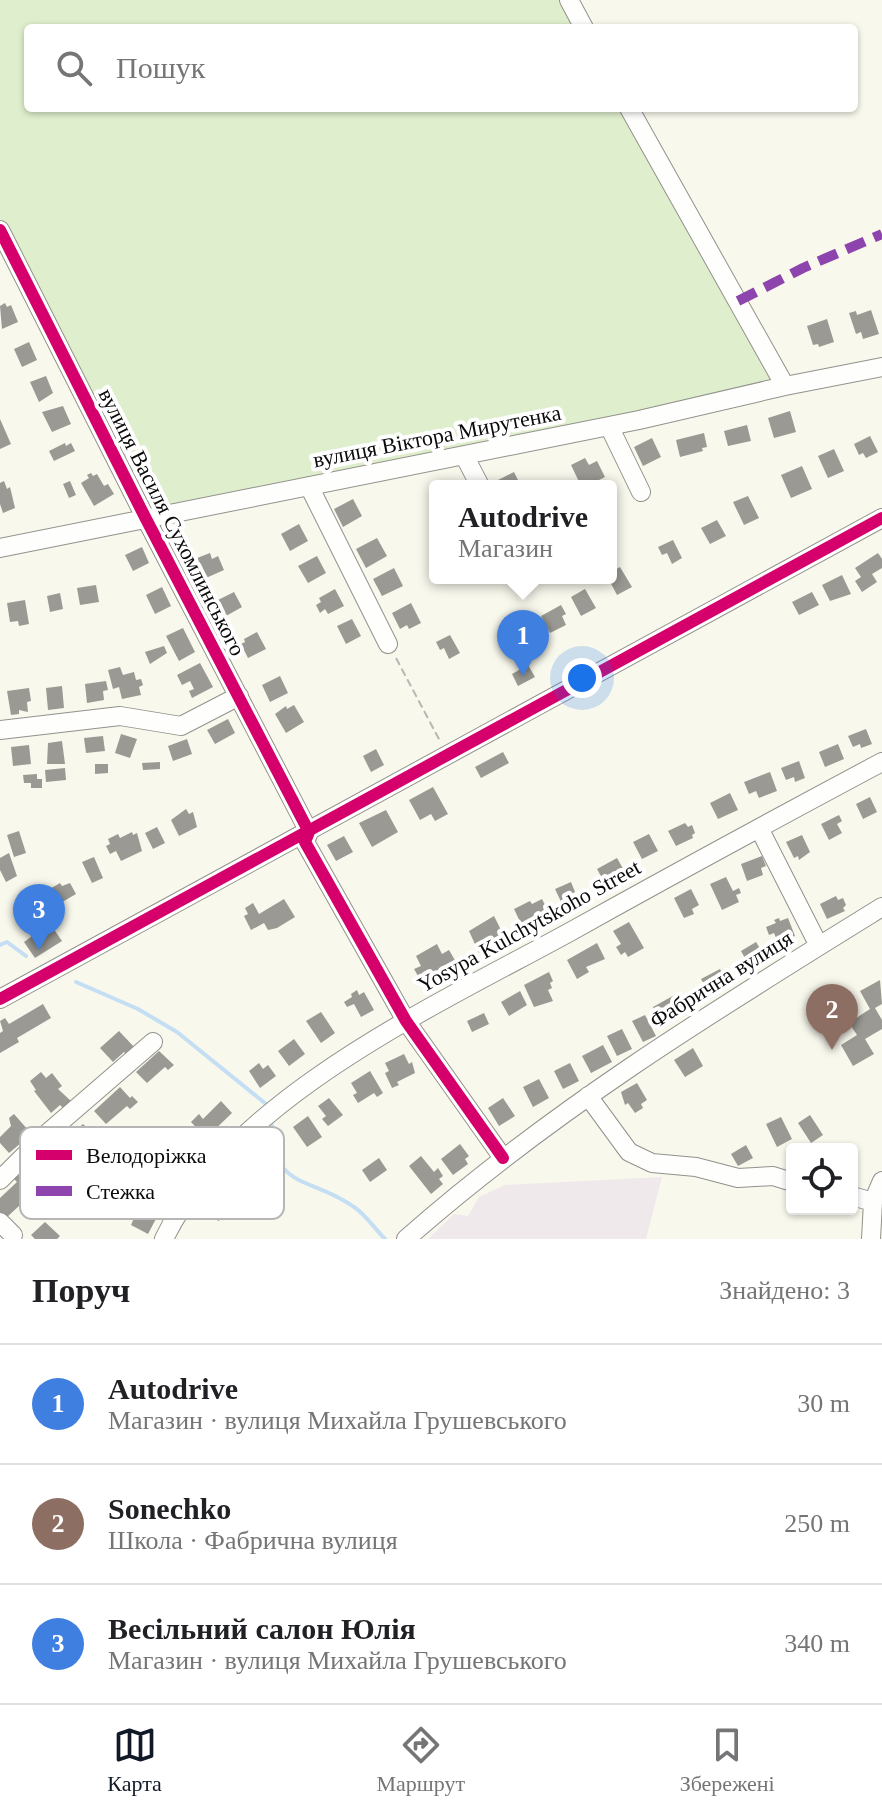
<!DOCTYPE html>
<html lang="uk">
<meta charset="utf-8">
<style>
body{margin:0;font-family:Georgia,serif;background:#f6f6f6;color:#202124}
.controls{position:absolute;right:24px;bottom:24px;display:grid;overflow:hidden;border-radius:8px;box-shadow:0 2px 6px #0004}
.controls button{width:72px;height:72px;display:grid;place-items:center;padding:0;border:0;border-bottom:2px solid #e0e0e0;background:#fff;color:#202124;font:40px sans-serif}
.you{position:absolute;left:582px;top:678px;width:28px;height:28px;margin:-20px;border:6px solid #fff;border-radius:50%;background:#1a73e8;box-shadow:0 0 0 12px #1a73e833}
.badge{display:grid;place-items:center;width:52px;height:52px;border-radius:50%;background:#111827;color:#fff;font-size:26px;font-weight:700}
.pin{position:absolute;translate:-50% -66px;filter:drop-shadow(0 2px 4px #0008)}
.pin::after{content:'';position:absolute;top:42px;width:28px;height:24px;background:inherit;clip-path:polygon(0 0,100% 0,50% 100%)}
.popup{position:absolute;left:429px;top:480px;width:188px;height:104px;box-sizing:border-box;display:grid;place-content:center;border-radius:8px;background:#fff;filter:drop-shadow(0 2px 6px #0005);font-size:26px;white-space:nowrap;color:#757577}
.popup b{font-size:30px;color:#202124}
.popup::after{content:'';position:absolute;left:50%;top:100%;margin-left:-16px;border:16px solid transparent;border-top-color:#fff}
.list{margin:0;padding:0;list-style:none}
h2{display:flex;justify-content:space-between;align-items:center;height:104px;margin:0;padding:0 32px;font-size:34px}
h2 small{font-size:26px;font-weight:400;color:#757577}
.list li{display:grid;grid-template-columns:52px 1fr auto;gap:24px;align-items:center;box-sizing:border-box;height:120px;padding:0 32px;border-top:2px solid #e0e0e0}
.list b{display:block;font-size:30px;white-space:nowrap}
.list p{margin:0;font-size:26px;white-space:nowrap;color:#757577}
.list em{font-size:26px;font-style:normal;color:#757577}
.icon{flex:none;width:44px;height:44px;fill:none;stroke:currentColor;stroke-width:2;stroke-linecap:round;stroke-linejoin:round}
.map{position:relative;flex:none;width:882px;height:1239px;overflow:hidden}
.search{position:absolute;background:#fff;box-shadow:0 2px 6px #0004;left:24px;right:24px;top:24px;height:88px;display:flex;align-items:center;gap:20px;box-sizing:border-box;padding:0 28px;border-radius:8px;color:#757577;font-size:30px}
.sheet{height:464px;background:#fff}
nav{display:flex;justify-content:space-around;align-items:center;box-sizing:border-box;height:112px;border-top:2px solid #e0e0e0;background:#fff;font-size:22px;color:#757577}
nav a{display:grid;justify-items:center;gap:4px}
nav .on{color:#111827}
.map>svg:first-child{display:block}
.industrial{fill:#f0e9eb}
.green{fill:#dfefcd}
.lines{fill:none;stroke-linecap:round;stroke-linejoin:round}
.stream{stroke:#c4def3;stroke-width:4}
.building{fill:#9b9993}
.minor-casing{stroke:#92918c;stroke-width:20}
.path{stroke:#b7b7b5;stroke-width:2;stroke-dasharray:8 4;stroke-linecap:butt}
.minor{stroke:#fefefc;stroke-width:18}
.quiet{stroke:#8e44ad;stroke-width:10;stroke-dasharray:20 10;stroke-linecap:butt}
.cycleway-casing{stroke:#fff;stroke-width:17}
.cycleway{stroke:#d6006c;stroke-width:12}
.labels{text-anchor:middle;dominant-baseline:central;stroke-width:8;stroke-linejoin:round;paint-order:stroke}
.street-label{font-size:22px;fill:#0a0a0a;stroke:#fff}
.key{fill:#fff;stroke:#b6b6b6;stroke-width:2}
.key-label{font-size:22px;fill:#0a0a0a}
</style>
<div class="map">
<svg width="882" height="1239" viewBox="0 0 882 1239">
<rect width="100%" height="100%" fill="#f9f8ed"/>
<path class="industrial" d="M662,1177L646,1239H428L454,1214L468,1216L479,1197L505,1185Z"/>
<path class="green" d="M0,0H567L582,28H28V108H625L782,384L149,518L0,219Z"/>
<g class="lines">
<path class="stream" d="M0,945L7,942L26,956
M76,982L138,1009L177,1032L266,1104
M272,1125C272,1191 312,1176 354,1207C366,1215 375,1229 385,1239"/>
</g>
<path class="building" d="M5,303L7,307L11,305L18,322L2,329L0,306Z
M871,310L879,334L863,339L861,332L856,334L849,313L856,311L857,315Z
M827,319L834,342L819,347L818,344L813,345L807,326Z
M29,342L37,360L22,367L14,349Z
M46,376L53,393L39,402L30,382Z
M63,406L71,424L52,432L42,412Z
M790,411L796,432L774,438L768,418Z
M0,419L11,444L0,449Z
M747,425L751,441L728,446L724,431Z
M704,433L707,447L702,448L703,451L680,457L676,440Z
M870,436L878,452L866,458L863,453L859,455L854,444Z
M652,438L661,457L643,466L634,447Z
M65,443L66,446L71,443L75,451L54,461L49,451Z
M834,449L844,471L828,478L818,456Z
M585,458L589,465L597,461L605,477L587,486H581L571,465Z
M802,466L812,489L791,498L781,475Z
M514,472L521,486H496L494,482Z
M91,473L93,476L97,474L104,486L108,484L114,494L94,506L81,483L89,478L87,475Z
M4,481L7,489L10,487L15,508L3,513L0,504V483Z
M70,481L76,495L69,498L63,484Z
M748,496L759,518L744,525L733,502Z
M353,499L362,516L343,527L334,509Z
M717,520L726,536L710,544L701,528Z
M299,524L308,541L290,551L281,534Z
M377,538L387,556L366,568L356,549Z
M673,540L682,558L672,564L667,553L662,555L658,547Z
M142,547L149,563L133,571L125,555Z
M210,553L212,559L218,556L224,570L206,578L197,558Z
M878,553L882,559V568L872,574L877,582L862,592L855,581L861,577L855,568Z
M317,556L326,573L308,583L298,566Z
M620,567L632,587L617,595L608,578H611V572Z
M394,568L403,586L382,596L373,579Z
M842,575L851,594L830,601L822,585Z
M96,585L99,602L80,605L77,588Z
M162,587L171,606L155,614L146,595Z
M335,589L344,606L328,614L325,609L320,613L316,605L321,602L319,598Z
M585,589L596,608L581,616L571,597Z
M234,592L242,607L226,616L218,600Z
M812,592L819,605L799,615L792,602Z
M60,593L63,609L50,612L47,596Z
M25,600L29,624L19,626L18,621L10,622L7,603Z
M411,603L421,623L409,629L407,625L400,629L392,613Z
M561,605L566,614L562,616L566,625L550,633L541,616Z
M352,619L361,636L346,644L337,626Z
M526,621L535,641L522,647L516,634L512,636L508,629Z
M183,628L195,652L179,661L166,636Z
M257,632L266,649L248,658L241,644L245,642L244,639Z
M450,635L460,653L449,659L444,648L440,650L436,642Z
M164,646L167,653L150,664L145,652Z
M200,663L213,687L192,698L189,691L194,689L190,681L182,685L177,675Z
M528,665L535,677L518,686L512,674Z
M120,667L123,675L134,672L136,680L141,679L143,685L139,687L141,695L122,699L119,687L113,689L108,670Z
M280,676L288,693L270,702L262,685Z
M106,681L108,690L103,691L104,700L87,703L85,684Z
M62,686L64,708L48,710L46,688Z
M29,688L31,701L27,702L28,712L19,710V714L11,715L7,691Z
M294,705L304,722L286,733L275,714L286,706L287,709Z
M228,719L235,733L215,744L207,730Z
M866,729L872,744L861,748L860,744L853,747L848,736Z
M121,734L137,739L130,758L115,753Z
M103,736L105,751L86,753L84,738Z
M187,739L192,754L173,761L168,746Z
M62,741L65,764H47L48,743Z
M838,744L844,759L825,767L819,752Z
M29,745L31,764L13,766L11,747Z
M376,749L384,765L371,772L363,756Z
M503,752L509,763L481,778L475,767Z
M799,761L805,778L795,782L794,777L786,780L781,768Z
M160,762V769L143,770L142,763Z
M95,764H108V773L95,774Z
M65,768L66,780L46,782L45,770Z
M770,772L777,791L759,798L756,791L749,794L744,782Z
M37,774V779H42V788H31V783H24L23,775Z
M433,787L448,814L435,821L431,814L420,820L409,800Z
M730,793L738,810L718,819L710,803Z
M870,797L877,812L863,819L856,804Z
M186,809L189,814L193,812L197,827L179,836L171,820Z
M386,810L398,832L372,847L359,823Z
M839,815L842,821L837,824L842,833L829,840L821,824Z
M685,823L688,827L692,825L695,833L692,835L693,838L676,846L668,831Z
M157,827L165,843L153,849L145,833Z
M19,831L26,853L14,857L7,835Z
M132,832L133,835L137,833L142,851L121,861L116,851L110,854L106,846L110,844L108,839L118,834L120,838Z
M649,834L658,851L642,859L633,842Z
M802,835L810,852L799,860L798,856L794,858L786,842Z
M344,836L353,852L336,861L327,845Z
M9,853L17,876L6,882L0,870V858Z
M762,856L766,866L761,868L763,875L747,881L741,864Z
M94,857L103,878L92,883L82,862Z
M617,858L626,874L615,880L618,886L609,891L597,869Z
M726,877L733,891L739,888L741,893L736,895L739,902L722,910L710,884Z
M571,882L575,892L571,894L575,903L564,908L555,889Z
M60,883L62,886L70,883L76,894L57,905L48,890Z
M691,889L699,905L692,909L694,914L684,918L674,898Z
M836,896L838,900L843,898L846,905L843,908L845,911L827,919L820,904Z
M284,899L295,917L277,928L268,930L264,923L251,930L244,916L248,914L245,908L253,903L259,914Z
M542,899L550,915L523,928L514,909L530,901L532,904Z
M494,916L504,936L483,946L485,951L479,953L469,931Z
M779,918L780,921L788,918L795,936L778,943L774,933L769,935L766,927L776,923L774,920Z
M629,922L644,948L628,957L625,952L621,955L616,947L621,944L613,931Z
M53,928L62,941L35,958L24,942L35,934L38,938Z
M756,942L767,960L751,969L741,951Z
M597,943L605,959L586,967L589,972L577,979L567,960Z
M437,944L442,954L449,950L456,962L428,979L425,972L418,976L414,969L421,966L416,956Z
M720,969L729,985L710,995L701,979Z
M549,972L553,981L550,983L552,988L548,990L553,1001L534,1007L524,985Z
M880,980L882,1004L875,1008L882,1020V1029L865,1039L874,1054L853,1066L841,1045L857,1035L849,1023L834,1032L823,1014L843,1002L853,1020L870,1009L860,991Z
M357,990L359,995L364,992L374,1010L361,1017L354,1004L347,1007L344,1002L352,997L351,994Z
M520,991L527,1005L509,1016L501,1002Z
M678,993L688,1012L663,1026L653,1007Z
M43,1004L51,1018L17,1038L19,1042L0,1053V1033L3,1031L0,1021L5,1018L9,1024Z
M321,1012L335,1033L321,1043L306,1021Z
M484,1013L489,1024L472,1032L467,1021Z
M645,1015L656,1036L643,1042L632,1021Z
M622,1029L632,1049L617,1056L607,1036Z
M119,1031L135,1048L127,1055L124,1052L113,1062L100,1048Z
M294,1039L305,1054L289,1066L278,1051Z
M603,1045L612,1062L591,1073L582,1056Z
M693,1048L703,1066L685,1077L674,1060Z
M159,1051L174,1065L168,1070L165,1067L147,1083L136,1072Z
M404,1054L409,1064L412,1062L415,1073L397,1082L399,1085L392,1088L385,1073L389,1071L385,1063Z
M259,1063L263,1069L268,1065L276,1076L260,1088L249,1071Z
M570,1063L579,1081L563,1089L554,1071Z
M370,1071L383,1093L377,1097L374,1093L358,1103L353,1095L357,1093L351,1083Z
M41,1072L46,1078L52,1073L62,1086L58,1089L71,1101L63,1108L60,1105L51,1113L34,1091L36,1090L30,1081Z
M539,1079L549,1098L533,1107L523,1087Z
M637,1083L647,1100L641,1104L643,1108L635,1113L628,1103L625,1105L621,1092Z
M120,1087L130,1098L132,1096L138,1102L130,1109L127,1106L106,1124L94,1111Z
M329,1098L343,1115L328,1126L322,1119L326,1116L318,1106Z
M503,1098L515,1116L499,1126L488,1108Z
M221,1101L232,1113L206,1138L191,1122L199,1114L203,1119Z
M14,1114L29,1131L24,1136L27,1138L9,1153L0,1143V1137L11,1126L9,1118Z
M810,1115L823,1135L811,1143L798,1123Z
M308,1116L322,1137L307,1147L293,1127Z
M781,1117L792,1139L777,1147L766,1124Z
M83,1124L99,1140L91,1147L87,1143L75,1155L78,1158L75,1161L58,1146Z
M176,1134L189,1144L186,1148L191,1152L174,1174L157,1160Z
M460,1144L469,1156L465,1159L468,1164L453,1175L441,1159Z
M746,1145L753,1158L738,1166L731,1154Z
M48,1154L64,1172L53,1182L50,1178L37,1189L24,1174Z
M421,1156L434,1172L438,1168L443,1176L439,1179L443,1184L431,1194L409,1166Z
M379,1158L387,1170L370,1182L362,1170Z
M231,1169L247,1178L238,1195L231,1190L235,1184L225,1178Z
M18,1175L24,1182L20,1186L24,1190L27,1188L33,1193L6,1218L0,1214V1198L17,1182L14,1179Z
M216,1194L234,1203L230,1210L226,1208L219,1221L206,1215Z
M140,1206L158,1215L148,1234L131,1225L134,1218L132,1216Z
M45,1222L60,1236L57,1239H35L31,1235Z"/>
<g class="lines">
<g class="minor-casing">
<path id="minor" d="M569,0L584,28
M629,108L785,386
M0,230L145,517L309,832L305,842L406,1021L503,1158
M609,426L641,492
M464,455L480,486
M309,486L388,644
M0,548L639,420L785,386L882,367
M0,730L120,716L181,726L239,696
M759,828L819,946
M0,999L882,518
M588,1096L629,1152L652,1163L696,1167L738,1178L773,1176L792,1182
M0,1180L43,1137L153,1042
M852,1196L873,1202L871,1239
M873,1202L882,1181
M0,1222L13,1235
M164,1239C231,1099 436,1005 568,933C672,875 777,818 882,762
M406,1239C552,1110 717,1009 882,907"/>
</g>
<path class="path" d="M396,658L440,741"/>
<use href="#minor" class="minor"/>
<path class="quiet" d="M738,301L803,268L882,234"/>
<g class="cycleway-casing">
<path id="cycleway" d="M0,230L145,517L309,832L305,842L406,1021L503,1158
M0,999L882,518"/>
</g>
<use href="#cycleway" class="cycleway"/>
</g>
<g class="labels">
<g class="street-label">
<text transform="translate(437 436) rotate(-11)">вулиця Віктора Мирутенка</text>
<text transform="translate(172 522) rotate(63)">вулиця Василя Сухомлинського</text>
<text transform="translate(529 926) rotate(-29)">Yosypa Kulchytskoho Street</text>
<text transform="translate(721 979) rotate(-32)">Фабрична вулиця</text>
</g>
</g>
<rect x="20" y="1127" width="264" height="92" rx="12" class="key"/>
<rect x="36" y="1150" width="36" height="10" fill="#d6006c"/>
<rect x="36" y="1186" width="36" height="10" fill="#8e44ad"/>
<g class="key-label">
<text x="86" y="1163">Велодоріжка</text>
<text x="86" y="1199">Стежка</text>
</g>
</svg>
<div class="controls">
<button><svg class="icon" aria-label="locate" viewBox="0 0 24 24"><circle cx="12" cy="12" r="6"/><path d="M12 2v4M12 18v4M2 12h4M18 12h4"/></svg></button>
</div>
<div class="you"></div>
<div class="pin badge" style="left:523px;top:676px;background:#3f7fe0">1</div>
<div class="popup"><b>Autodrive</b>Магазин</div>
<div class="pin badge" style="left:832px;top:1050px;background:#8d6e63">2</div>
<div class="pin badge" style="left:39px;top:950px;background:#3f7fe0">3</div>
<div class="search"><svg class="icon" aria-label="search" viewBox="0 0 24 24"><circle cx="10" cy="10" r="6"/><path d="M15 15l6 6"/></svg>Пошук</div>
</div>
<section class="sheet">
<h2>Поруч<small>Знайдено: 3</small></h2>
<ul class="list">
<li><span class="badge" style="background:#3f7fe0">1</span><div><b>Autodrive</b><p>Магазин · вулиця Михайла Грушевського</p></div><em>30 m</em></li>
<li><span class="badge" style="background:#8d6e63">2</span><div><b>Sonechko</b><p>Школа · Фабрична вулиця</p></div><em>250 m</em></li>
<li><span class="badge" style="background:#3f7fe0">3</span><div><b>Весільний салон Юлія</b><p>Магазин · вулиця Михайла Грушевського</p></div><em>340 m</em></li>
</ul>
</section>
<nav>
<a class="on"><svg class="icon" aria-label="map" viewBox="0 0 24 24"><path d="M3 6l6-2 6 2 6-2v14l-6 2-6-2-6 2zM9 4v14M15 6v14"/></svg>Карта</a>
<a><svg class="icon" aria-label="directions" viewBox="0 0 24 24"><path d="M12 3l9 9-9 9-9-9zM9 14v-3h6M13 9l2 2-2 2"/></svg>Маршрут</a>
<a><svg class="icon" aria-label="saved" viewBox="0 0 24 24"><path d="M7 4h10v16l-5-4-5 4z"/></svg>Збережені</a>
</nav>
